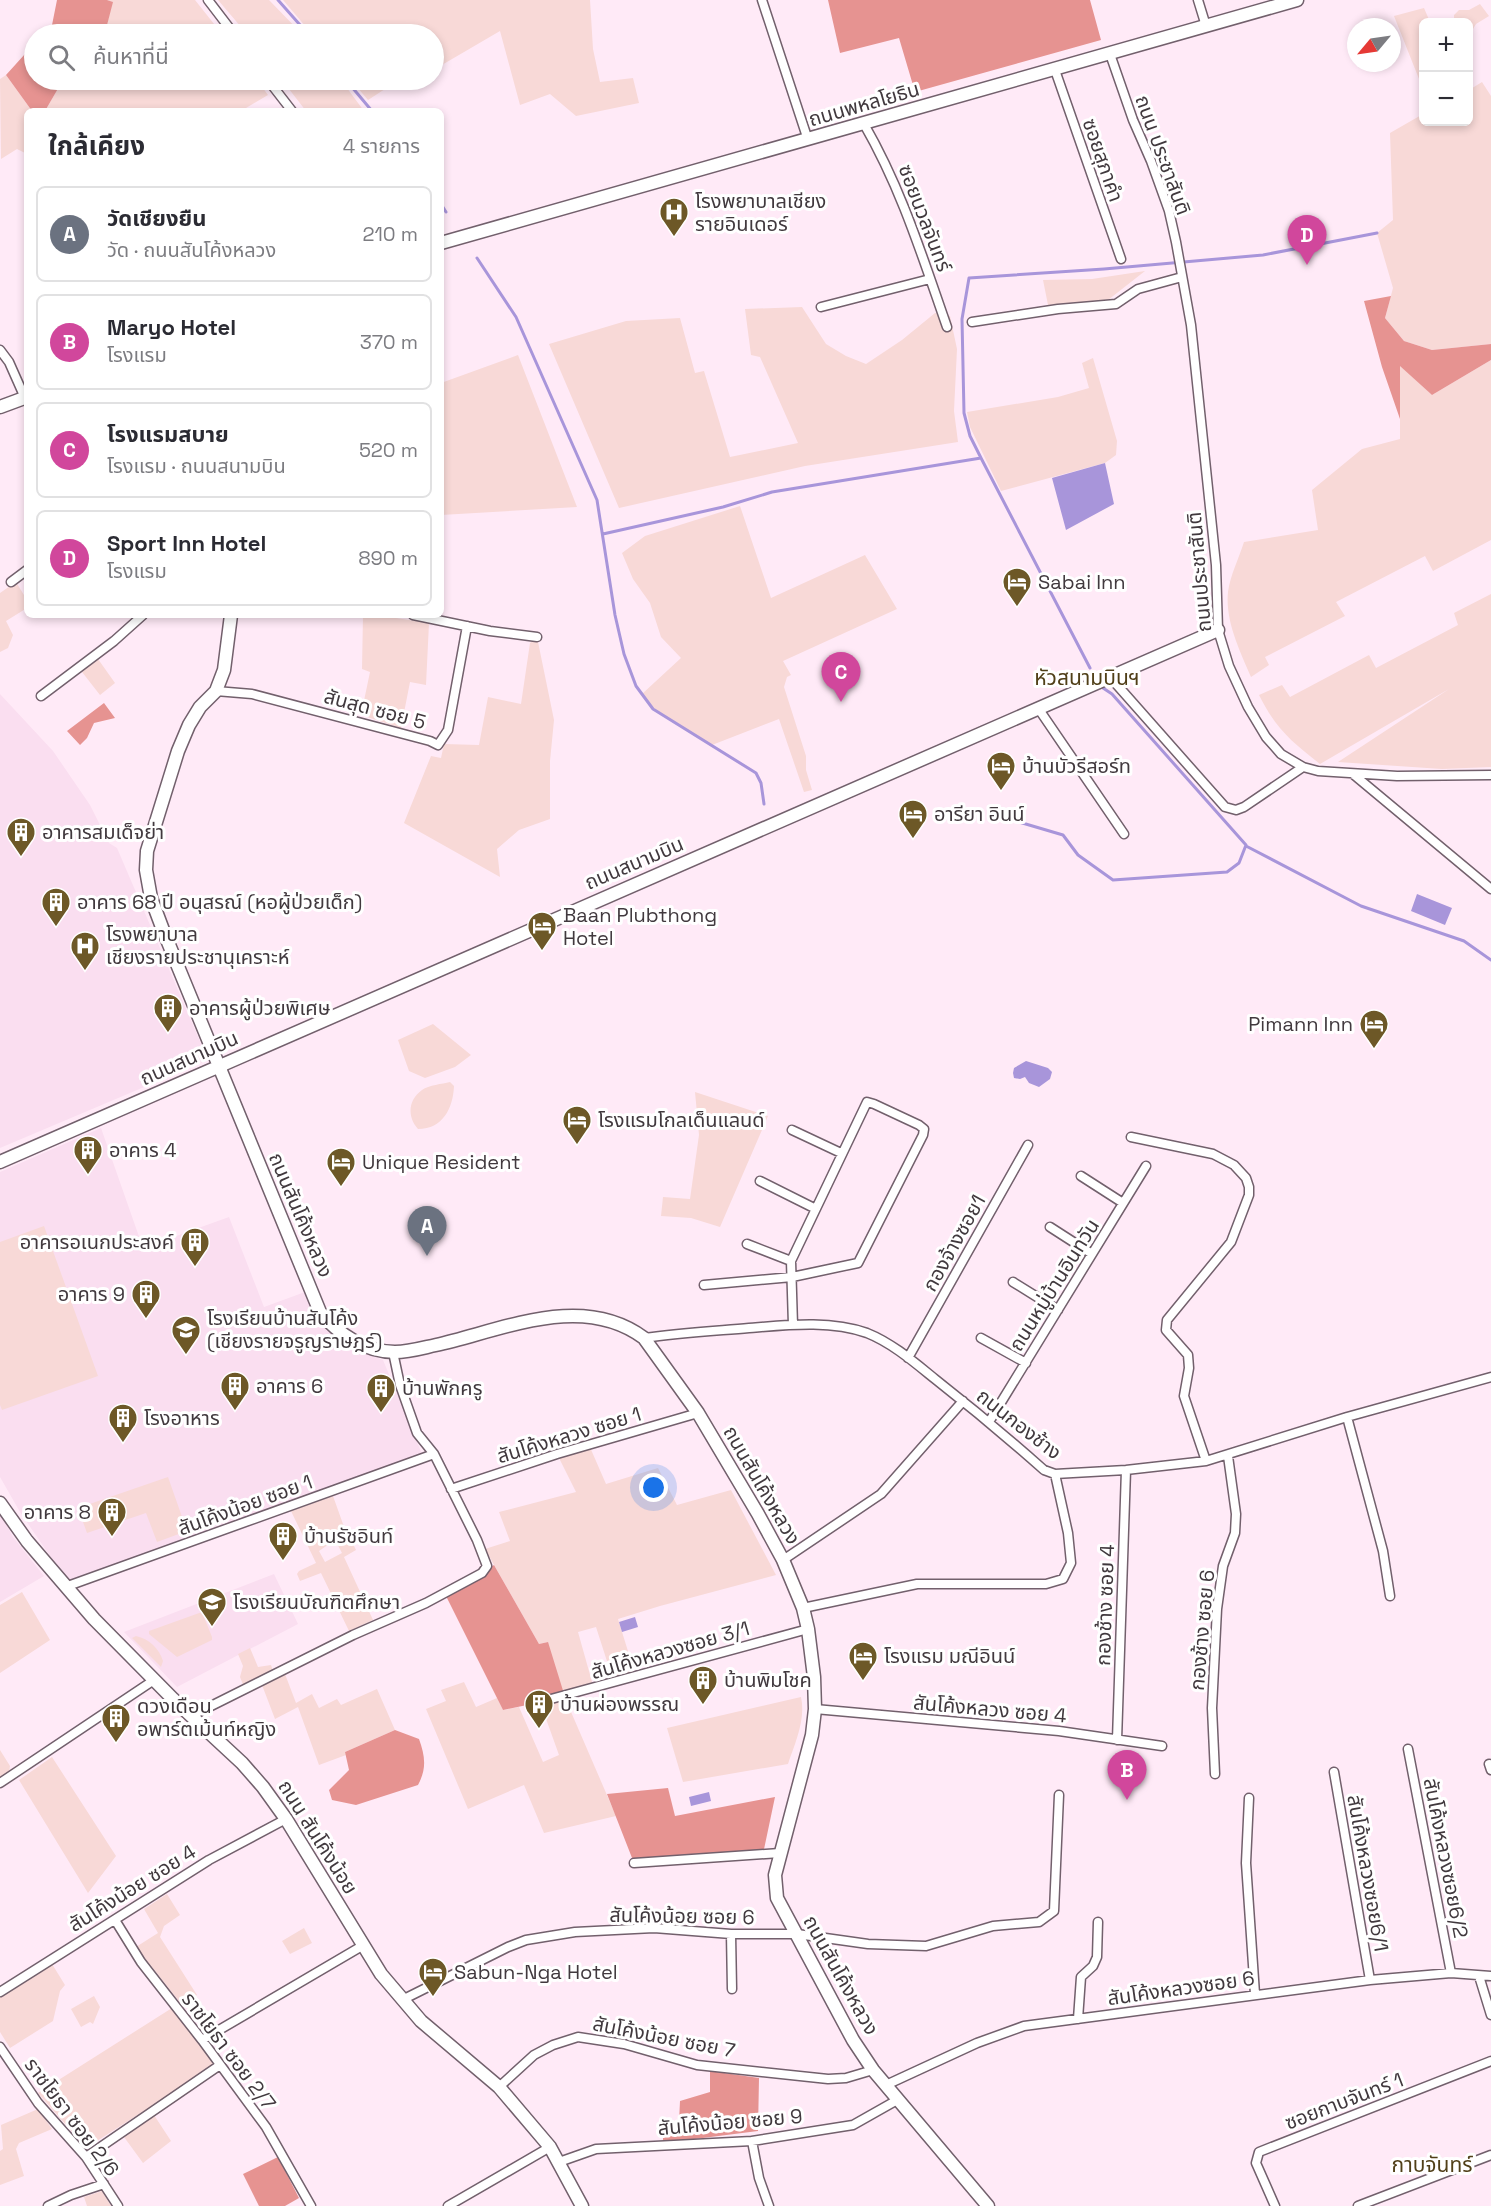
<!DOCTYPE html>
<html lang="th">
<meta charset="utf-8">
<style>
body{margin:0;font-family:"Space Grotesk","Noto Sans Thai",sans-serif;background:#f7f7f7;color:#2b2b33}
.controls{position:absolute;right:18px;top:18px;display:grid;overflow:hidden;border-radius:9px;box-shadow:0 3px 9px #0003}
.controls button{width:54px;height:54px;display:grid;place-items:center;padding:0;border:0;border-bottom:2px solid #e1e1e2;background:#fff;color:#2b2b33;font:30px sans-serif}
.compass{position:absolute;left:1347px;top:18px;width:54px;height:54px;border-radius:50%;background:#fff;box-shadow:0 3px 9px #0003;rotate:241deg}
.you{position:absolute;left:654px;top:1488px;width:21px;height:21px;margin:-15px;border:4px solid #fff;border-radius:50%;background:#1a73e8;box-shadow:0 0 0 9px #1a73e833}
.badge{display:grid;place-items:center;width:39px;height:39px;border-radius:50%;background:#6d5827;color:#fff;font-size:20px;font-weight:700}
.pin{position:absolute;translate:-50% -50px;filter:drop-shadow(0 2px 3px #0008)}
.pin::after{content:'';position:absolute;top:32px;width:21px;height:18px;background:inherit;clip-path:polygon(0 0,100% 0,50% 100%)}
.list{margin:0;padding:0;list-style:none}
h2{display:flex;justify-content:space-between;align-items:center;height:78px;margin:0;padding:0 24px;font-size:26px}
h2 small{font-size:20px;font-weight:400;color:#7c7c81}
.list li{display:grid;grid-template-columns:39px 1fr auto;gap:18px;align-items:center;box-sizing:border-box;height:96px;margin:0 12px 12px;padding:0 12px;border:2px solid #e1e1e2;border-radius:9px}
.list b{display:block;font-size:22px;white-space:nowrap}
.list p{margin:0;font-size:20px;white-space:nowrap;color:#7c7c81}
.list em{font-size:20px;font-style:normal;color:#7c7c81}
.icon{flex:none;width:33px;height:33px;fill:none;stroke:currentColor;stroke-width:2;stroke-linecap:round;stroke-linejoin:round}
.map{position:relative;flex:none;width:1491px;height:2206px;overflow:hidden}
.search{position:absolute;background:#fff;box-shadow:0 3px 9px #0003;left:24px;top:24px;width:420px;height:66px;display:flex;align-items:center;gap:15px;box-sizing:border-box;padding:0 21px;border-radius:33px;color:#7c7c81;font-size:22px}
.panel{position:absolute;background:#fff;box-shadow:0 3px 9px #0003;left:24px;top:108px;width:420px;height:510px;border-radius:9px}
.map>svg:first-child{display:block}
.built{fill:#fadef0}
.green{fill:#f8d9d7;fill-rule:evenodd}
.forest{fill:#e69391}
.water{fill:#a895da}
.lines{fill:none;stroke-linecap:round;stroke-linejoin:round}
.stream{stroke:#a895da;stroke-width:3}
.street-casing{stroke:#72606c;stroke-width:11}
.secondary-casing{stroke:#72606c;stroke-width:15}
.street{stroke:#fff;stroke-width:8}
.secondary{stroke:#fff;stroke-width:12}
.labels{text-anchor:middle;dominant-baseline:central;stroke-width:6;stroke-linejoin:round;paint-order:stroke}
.street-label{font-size:20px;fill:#41393e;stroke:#fff}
.poi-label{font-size:20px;fill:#41393e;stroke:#fff;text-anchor:start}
.neighbourhood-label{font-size:21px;fill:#503f18;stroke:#fff}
</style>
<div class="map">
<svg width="1491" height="2206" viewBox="0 0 1491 2206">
<rect width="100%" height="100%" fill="#ffeaf7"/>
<path class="built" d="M0,694L53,751L90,805L109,843L117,848L208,1060L0,1148Z
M101,1128L143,1248L229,1217L264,1307L305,1292L321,1323L361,1351L383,1360L422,1454L67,1581L20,1512L0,1477V1172Z
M0,1512L13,1537L44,1576L0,1602Z
M274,1574L298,1624L177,1687L124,1632Z"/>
<path class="green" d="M107,0H195L222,34H100L106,29L112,2Z
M218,0H269L302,34H247Z
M283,0H590L593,49L600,82L633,78L639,103L576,116L550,94L520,105L500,31L435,69L434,34H312Z
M1480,4L1489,16L1476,24L1473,29L1469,32L1468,22H1454V15L1459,10H1469Z
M1424,8L1430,22H1424L1423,89L1394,16Z
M6,75L32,111H27V154L17,149L1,159L0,79Z
M63,80H257L268,95L241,111H45Z
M282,80H341L364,111H306Z
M351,80H399L368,100Z
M1482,82L1491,96V344L1432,350L1404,341L1385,318L1393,288L1377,233L1393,220L1390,133L1423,114L1424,122H1468L1469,90Z
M1145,271L1108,300L1048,305L1043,280L1092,279Z
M802,307L826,344L846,356L866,364L902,340L935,313L950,316L957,349L954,411L958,442L805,466L619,508L549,344L626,321L680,318L695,373L704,371L730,457L798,443L760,357L751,355L745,309Z
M518,355L577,507L441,515V383Z
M1093,358L1117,441L1116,455L1105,463L1001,491L970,427L967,412L1058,397L1089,388L1082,363Z
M1491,360V540L1433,571L1425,556L1336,602L1345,616L1265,657L1269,665L1251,677C1240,651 1225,621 1228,592C1230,576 1239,558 1244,542L1318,530L1312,490L1362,449L1400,439V365L1432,395Z
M740,506L771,598L865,555L897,609L783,661L791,675L787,677L784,687L806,756V770L812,790L804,792L779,719L712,745L653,709L642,694L681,658L661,637L650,603L633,579L622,553L645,536Z
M16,582L27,600V608L6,621L13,635L8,648L0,652V593Z
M1491,594V767L1442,769L1338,762L1449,689L1320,764C1291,741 1276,729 1259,695L1282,685L1290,697L1369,655L1376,668L1458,625L1454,613Z
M363,615H376L429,623L426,685L410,682L401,728L361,715L370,672L362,669Z
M537,637L554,720L550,761V819L519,830L497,849L500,877L404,823L431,756L441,758L444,744L479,745L488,697L521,704L530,643Z
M98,659L115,683L100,695L82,672Z
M433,1024L471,1055L455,1067L425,1078L409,1071L398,1040Z
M450,1082L454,1086C453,1108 443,1129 418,1129C407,1117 408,1100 422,1090C429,1085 442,1084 450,1082Z
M695,1092L768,1116L720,1227L691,1218L661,1216L663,1197L690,1199L699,1135Z
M44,1226L98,1376L2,1410L0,1405V1242Z
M589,1445L606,1484L658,1468L677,1505L731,1490L776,1575L660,1606L618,1619L636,1677L614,1683L596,1627L578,1632L594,1689L565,1698L616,1816L544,1833L524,1785L468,1809L426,1709L446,1701L441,1690L464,1682L476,1707L497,1698L503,1710L519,1707L543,1762L559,1755L540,1702L548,1642L539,1644L485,1549L510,1541L499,1512L576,1492L557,1454Z
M168,1477L187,1531L157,1542L146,1513L87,1533L78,1508Z
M333,1496L343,1524L356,1550L344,1557L373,1620L349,1631L321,1573L300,1581L297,1574L299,1571L316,1563L291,1511ZM335,1540L342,1553L325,1562L319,1551Z
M22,1592L50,1640L0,1673V1605Z
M202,1612L212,1637V1640L177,1657L149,1634V1631Z
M136,1636C149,1639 159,1648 163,1661L161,1667L132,1638Z
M250,1648L258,1667L271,1665L273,1671L244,1687L240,1677L243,1666L238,1654Z
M285,1674L296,1703L312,1694L319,1708L337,1699L341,1705L377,1689L395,1730L345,1752L346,1755L319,1765L298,1707L275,1719L262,1685Z
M801,1697C806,1720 795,1743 788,1764L683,1782L667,1728Z
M0,1750L10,1766L9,1773L0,1779Z
M52,1757L116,1856L88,1893L19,1780Z
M167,1894L180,1915L164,1926L160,1937L197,1995L182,2005L136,1947L158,1933L144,1909Z
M304,1928L312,1943L290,1954L282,1941Z
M52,1964L65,1985L60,1991L53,2021L10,2048L0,2032V1997Z
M94,1996L100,2007L93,2024L90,2022L81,2027L71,2009Z
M172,2008L214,2063L186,2084L86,2148L38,2093Z
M38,2109L52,2129L19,2143L16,2149L24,2176L0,2185V2151L3,2149L1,2125Z
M154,2115L171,2141L143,2163L124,2137Z
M102,2191L111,2206H87L84,2197Z"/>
<path class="forest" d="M57,0H107L113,2L106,29L100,34H43L52,25Z
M828,0H1090L1101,40L915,92L899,38L840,53Z
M34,44V80H63L45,111H32L6,75Z
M1391,296L1385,318L1404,341L1432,350L1491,344V360L1432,395L1400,366V419L1382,367L1364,301Z
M104,703L115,718L94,723L87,738L80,745L67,731Z
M494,1565L539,1644L548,1642L565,1697L503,1710L444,1592L480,1574Z
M395,1730L419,1739C425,1756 427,1768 418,1785L356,1805L332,1800L329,1790L349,1770L345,1752Z
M668,1788L675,1816L775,1797L763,1854L634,1863L607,1794Z
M710,2071L759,2078L758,2131L663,2143V2125L679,2122L680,2101L710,2092Z
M278,2157L299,2198L285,2206H259L243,2174Z"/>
<path class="water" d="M1105,463L1114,504L1066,530L1052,478Z
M1417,894L1452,908L1445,925L1411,911Z
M1026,1061L1048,1068L1052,1072L1050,1079L1039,1087L1029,1083L1025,1077L1020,1079L1014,1078L1013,1073L1014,1068Z
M635,1617L638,1627L622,1632L619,1622Z
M709,1792L711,1801L691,1806L689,1797Z"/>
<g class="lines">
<path class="stream" d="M278,0L308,34
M346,80L372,111
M441,204L446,212
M477,258L516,317L597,500L615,615L624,654L636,686L653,709L756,773L761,783L764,804
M981,458L970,436L964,413L962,319L969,278L1104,269L1263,255L1377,233
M603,534L723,507L772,492L981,458L1090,668
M1012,820L1063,835L1078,855L1113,880L1227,872L1239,863L1246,845L1112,694L1100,686
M1246,846L1361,906L1464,941L1491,960"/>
<g class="street-casing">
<path id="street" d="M208,0L234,34
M762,0L808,140
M1198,0L1206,26
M1110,54L1133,120L1151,161L1169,211L1176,242L1191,325L1216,565L1218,630L1229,666L1248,707L1266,737L1281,754L1303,767L1318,771L1397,776L1491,775
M1055,70L1121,259
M268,80L292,111
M864,124C902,190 922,256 947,327
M821,307L930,279
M972,322L1058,309L1116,304L1138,289L1182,277
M0,350L9,362L25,398
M11,582L27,570
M413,615L490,631L537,637
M1110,677L1225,807L1236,810L1244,807L1303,767
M216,691L252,694L430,741L438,745L448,730L467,626
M41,696L114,641L143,615
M1038,708L1124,834
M1353,774L1491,889
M792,1130L841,1153
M1131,1137L1213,1154L1234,1165L1246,1178L1249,1187V1195L1231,1242L1167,1320L1166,1330L1188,1355L1189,1368L1184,1396L1206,1461
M1081,1176L1123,1203
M760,1181L814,1208
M1050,1227L1092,1254
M747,1244L791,1261
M1013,1282L1058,1310
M704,1285L792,1277L858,1263L923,1135L924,1129L919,1125L874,1104L867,1102L791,1261L793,1325
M644,1338C679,1333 714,1331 749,1328C787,1325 830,1320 867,1333C892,1343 914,1362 935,1379C972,1408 1008,1438 1044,1470L1055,1474L1126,1470L1206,1461L1347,1417L1491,1377
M981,1338L1026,1363
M908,1358L1028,1145
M1347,1417L1383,1551L1390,1596
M989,1422L1146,1166
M451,1489L557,1454L698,1413
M783,1560L881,1494L963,1401
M65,1587L434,1454
M803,1608L917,1584H1046L1063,1579L1071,1563L1068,1533L1055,1474
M540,1702L808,1629
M815,1709L1059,1731L1162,1746
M191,1716L353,1635L426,1603L482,1573L487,1566L477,1540L434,1454L417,1433L400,1385L393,1352
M1117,1740L1126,1470
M1408,1749L1451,1973
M1489,1764L1491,1770
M1334,1772L1370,1980
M1215,1774L1212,1708L1217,1609L1223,1566L1235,1533L1236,1514L1228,1456
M0,1783L154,1680
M1249,1798L1246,1863L1255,1994
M634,1863L780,1853
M115,1920L141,1962L202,2040L266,2127L311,2206
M731,1934L732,1989
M1479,1976L1491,2015
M0,1992L209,1860L286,1819
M402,2000L508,1947L526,1940L575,1932L654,1928L731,1934H797L868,1944L926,1946L993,1926L1039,1922L1054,1911L1059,1795
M1078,2019L1081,1977L1093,1966L1097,1957L1098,1922
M202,2040L362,1946
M0,2047L38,2103L86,2157L118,2206
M886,2085L977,2043L1024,2026L1370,1980L1451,1973L1491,1976
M499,2087L534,2055L553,2045L578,2037L624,2044L697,2065L828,2079L846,2078L873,2070
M752,2141L759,2178L769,2206
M86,2157L220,2065
M559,2162L596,2149L752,2141L853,2125L899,2099
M48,2206L71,2195L104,2184
M448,2206L550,2147
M1275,2206L1256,2163L1259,2152L1491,2061
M1358,2206L1491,2155"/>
</g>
<g class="secondary-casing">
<path id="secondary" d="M441,243L1297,0
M0,407L27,397
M231,615L224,670L216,691L200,707L189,725L178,751L147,851L146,870L151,898L163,930L320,1312C338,1334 365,1352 395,1352C409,1352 422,1348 436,1345C503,1330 582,1292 644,1338L698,1413L758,1514L783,1560L803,1608L808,1629L814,1677L815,1709L812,1735L775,1875L777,1898L853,2040L873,2070L988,2206
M0,1162L1218,630
M0,1503L27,1541L94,1619L173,1699L242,1763L263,1787L286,1819L381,1974L421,2021L499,2087L550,2147L582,2206"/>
</g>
<use href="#street" class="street"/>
<use href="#secondary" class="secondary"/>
</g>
<defs>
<g id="hospital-pin" transform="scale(1.5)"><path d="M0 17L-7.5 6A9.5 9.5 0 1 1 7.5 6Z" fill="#6d5827" stroke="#fff"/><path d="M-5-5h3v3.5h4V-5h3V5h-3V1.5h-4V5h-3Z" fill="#fff"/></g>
<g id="hotel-pin" transform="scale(1.5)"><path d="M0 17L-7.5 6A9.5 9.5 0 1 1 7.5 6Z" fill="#6d5827" stroke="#fff"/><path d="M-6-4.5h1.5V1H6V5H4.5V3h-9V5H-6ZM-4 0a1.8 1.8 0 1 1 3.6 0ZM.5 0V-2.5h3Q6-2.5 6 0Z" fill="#fff"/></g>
<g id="building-pin" transform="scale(1.5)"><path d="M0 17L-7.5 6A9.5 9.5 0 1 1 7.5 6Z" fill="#6d5827" stroke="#fff"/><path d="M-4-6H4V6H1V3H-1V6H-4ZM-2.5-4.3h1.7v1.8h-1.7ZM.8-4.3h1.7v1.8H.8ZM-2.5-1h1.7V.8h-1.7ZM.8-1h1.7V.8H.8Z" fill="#fff"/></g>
<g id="school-pin" transform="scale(1.5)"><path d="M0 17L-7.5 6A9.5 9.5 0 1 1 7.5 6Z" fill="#6d5827" stroke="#fff"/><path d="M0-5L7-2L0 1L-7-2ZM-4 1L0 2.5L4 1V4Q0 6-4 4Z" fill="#fff"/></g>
</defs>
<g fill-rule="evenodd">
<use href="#hospital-pin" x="674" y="212"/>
<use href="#hotel-pin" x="1017" y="582"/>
<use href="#hotel-pin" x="1001" y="766"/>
<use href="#hotel-pin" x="913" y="814"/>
<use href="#building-pin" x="21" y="832"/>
<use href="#building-pin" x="56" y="902"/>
<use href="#hotel-pin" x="542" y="926"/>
<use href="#hospital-pin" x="85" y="946"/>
<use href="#building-pin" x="168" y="1008"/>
<use href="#hotel-pin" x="1374" y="1024"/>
<use href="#hotel-pin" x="577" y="1120"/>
<use href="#building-pin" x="88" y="1150"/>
<use href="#hotel-pin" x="341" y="1162"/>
<use href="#building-pin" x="195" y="1242"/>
<use href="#building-pin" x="146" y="1294"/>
<use href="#school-pin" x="186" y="1330"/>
<use href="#building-pin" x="235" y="1386"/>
<use href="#building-pin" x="381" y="1388"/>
<use href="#building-pin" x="123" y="1418"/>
<use href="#building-pin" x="112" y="1512"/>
<use href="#building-pin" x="283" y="1536"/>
<use href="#school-pin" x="212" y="1602"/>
<use href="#hotel-pin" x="863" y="1656"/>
<use href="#building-pin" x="703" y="1680"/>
<use href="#building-pin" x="539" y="1704"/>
<use href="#building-pin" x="116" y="1718"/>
<use href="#hotel-pin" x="433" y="1972"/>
</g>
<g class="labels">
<g class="street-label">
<text transform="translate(864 104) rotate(-16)">ถนนพหลโยธิน</text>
<text transform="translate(1163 155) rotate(70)">ถนน ประชาสันติ</text>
<text transform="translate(1103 160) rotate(71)">ซอยสุภาคำ</text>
<text transform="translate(925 218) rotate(69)">ซอยนวลจันทร์</text>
<text transform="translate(1199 572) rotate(-95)">ถนนประชาสันติ</text>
<text transform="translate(375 709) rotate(15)">สันสุด ซอย 5</text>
<text transform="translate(634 863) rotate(-23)">ถนนสนามบิน</text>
<text transform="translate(189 1058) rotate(-24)">ถนนสนามบิน</text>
<text transform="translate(301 1215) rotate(67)">ถนนสันโค้งหลวง</text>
<text transform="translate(954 1243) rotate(-61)">กองจ้างซอย1</text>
<text transform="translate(1054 1285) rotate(-58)">ถนนหมู่บ้านอินทวัน</text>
<text transform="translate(1019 1424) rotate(38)">ถนนกองช้าง</text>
<text transform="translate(569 1435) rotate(-17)">สันโค้งหลวง ซอย 1</text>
<text transform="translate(762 1485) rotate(60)">ถนนสันโค้งหลวง</text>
<text transform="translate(245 1505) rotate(-20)">สันโค้งน้อย ซอย 1</text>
<text transform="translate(1105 1605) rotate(-88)">กองช้าง ซอย 4</text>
<text transform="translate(1202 1630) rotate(-85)">กองช้าง ซอย 6</text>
<text transform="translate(670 1650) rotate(-16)">สันโค้งหลวงซอย 3/1</text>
<text transform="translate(990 1709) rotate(5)">สันโค้งหลวง ซอย 4</text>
<text transform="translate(318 1837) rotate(58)">ถนน สันโค้งน้อย</text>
<text transform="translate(1446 1858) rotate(79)">สันโค้งหลวงซอย6/2</text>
<text transform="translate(1368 1873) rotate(80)">สันโค้งหลวงซอย6/1</text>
<text transform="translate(132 1888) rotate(-32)">สันโค้งน้อย ซอย 4</text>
<text transform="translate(682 1916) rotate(1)">สันโค้งน้อย ซอย 6</text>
<text transform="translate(841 1975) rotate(61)">ถนนสันโค้งหลวง</text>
<text transform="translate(1181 1988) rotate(-8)">สันโค้งหลวงซอย 6</text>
<text transform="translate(664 2037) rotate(11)">สันโค้งน้อย ซอย 7</text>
<text transform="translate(229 2051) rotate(53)">ราชโยธา ซอย 2/7</text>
<text transform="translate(1344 2101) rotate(-21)">ซอยกาบจันทร์ 1</text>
<text transform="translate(72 2117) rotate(53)">ราชโยธา ซอย 2/6</text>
<text transform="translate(730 2122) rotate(-5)">สันโค้งน้อย ซอย 9</text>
</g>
<g class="poi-label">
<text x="695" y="201">โรงพยาบาลเชียง<tspan x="695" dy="23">รายอินเดอร์</tspan></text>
<text x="1038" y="582">Sabai Inn</text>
<text x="1022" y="766">บ้านบัวรีสอร์ท</text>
<text x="934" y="814">อารียา อินน์</text>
<text x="42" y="832">อาคารสมเด็จย่า</text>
<text x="77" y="902">อาคาร 68 ปี อนุสรณ์ (หอผู้ป่วยเด็ก)</text>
<text x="563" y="915">Baan Plubthong<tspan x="563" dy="23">Hotel</tspan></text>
<text x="106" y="934">โรงพยาบาล<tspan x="106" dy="23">เชียงรายประชานุเคราะห์</tspan></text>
<text x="189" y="1008">อาคารผู้ป่วยพิเศษ</text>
<text x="1353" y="1024" text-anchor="end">Pimann Inn</text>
<text x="598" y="1120">โรงแรมโกลเด็นแลนด์</text>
<text x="109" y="1150">อาคาร 4</text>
<text x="362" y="1162">Unique Resident</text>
<text x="174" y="1242" text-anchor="end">อาคารอเนกประสงค์</text>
<text x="125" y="1294" text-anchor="end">อาคาร 9</text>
<text x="207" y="1318">โรงเรียนบ้านสันโค้ง<tspan x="207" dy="23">(เชียงรายจรูญราษฎร์)</tspan></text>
<text x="256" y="1386">อาคาร 6</text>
<text x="402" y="1388">บ้านพักครู</text>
<text x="144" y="1418">โรงอาหาร</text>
<text x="91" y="1512" text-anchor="end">อาคาร 8</text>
<text x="304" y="1536">บ้านรัชอินท์</text>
<text x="233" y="1602">โรงเรียนบัณฑิตศึกษา</text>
<text x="884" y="1656">โรงแรม มณีอินน์</text>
<text x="724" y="1680">บ้านพิมโชค</text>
<text x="560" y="1704">บ้านผ่องพรรณ</text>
<text x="137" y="1706">ดวงเดือน<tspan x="137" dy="23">อพาร์ตเม้นท์หญิง</tspan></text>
<text x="454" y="1972">Sabun-Nga Hotel</text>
</g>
<g class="neighbourhood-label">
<text x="1087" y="677">หัวสนามบินฯ</text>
<text x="1432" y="2164">กาบจันทร์</text>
</g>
</g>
</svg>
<div class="controls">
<button>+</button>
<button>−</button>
</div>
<svg class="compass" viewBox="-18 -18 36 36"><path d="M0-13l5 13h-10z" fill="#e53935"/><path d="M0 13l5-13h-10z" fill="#7c7c81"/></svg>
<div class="you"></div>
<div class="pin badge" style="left:427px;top:1256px;background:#6b7280">A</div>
<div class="pin badge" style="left:1127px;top:1800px;background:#d1479c">B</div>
<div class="pin badge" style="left:841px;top:702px;background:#d1479c">C</div>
<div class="pin badge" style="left:1307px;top:265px;background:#d1479c">D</div>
<div class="search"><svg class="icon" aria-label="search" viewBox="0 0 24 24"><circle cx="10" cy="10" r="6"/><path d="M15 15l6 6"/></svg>ค้นหาที่นี่</div>
<section class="panel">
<h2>ใกล้เคียง<small>4 รายการ</small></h2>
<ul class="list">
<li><span class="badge" style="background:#6b7280">A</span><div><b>วัดเชียงยืน</b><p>วัด · ถนนสันโค้งหลวง</p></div><em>210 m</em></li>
<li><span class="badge" style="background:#d1479c">B</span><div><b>Maryo Hotel</b><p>โรงแรม</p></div><em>370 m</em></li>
<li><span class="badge" style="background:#d1479c">C</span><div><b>โรงแรมสบาย</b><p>โรงแรม · ถนนสนามบิน</p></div><em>520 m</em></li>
<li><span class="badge" style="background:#d1479c">D</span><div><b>Sport Inn Hotel</b><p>โรงแรม</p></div><em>890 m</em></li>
</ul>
</section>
</div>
